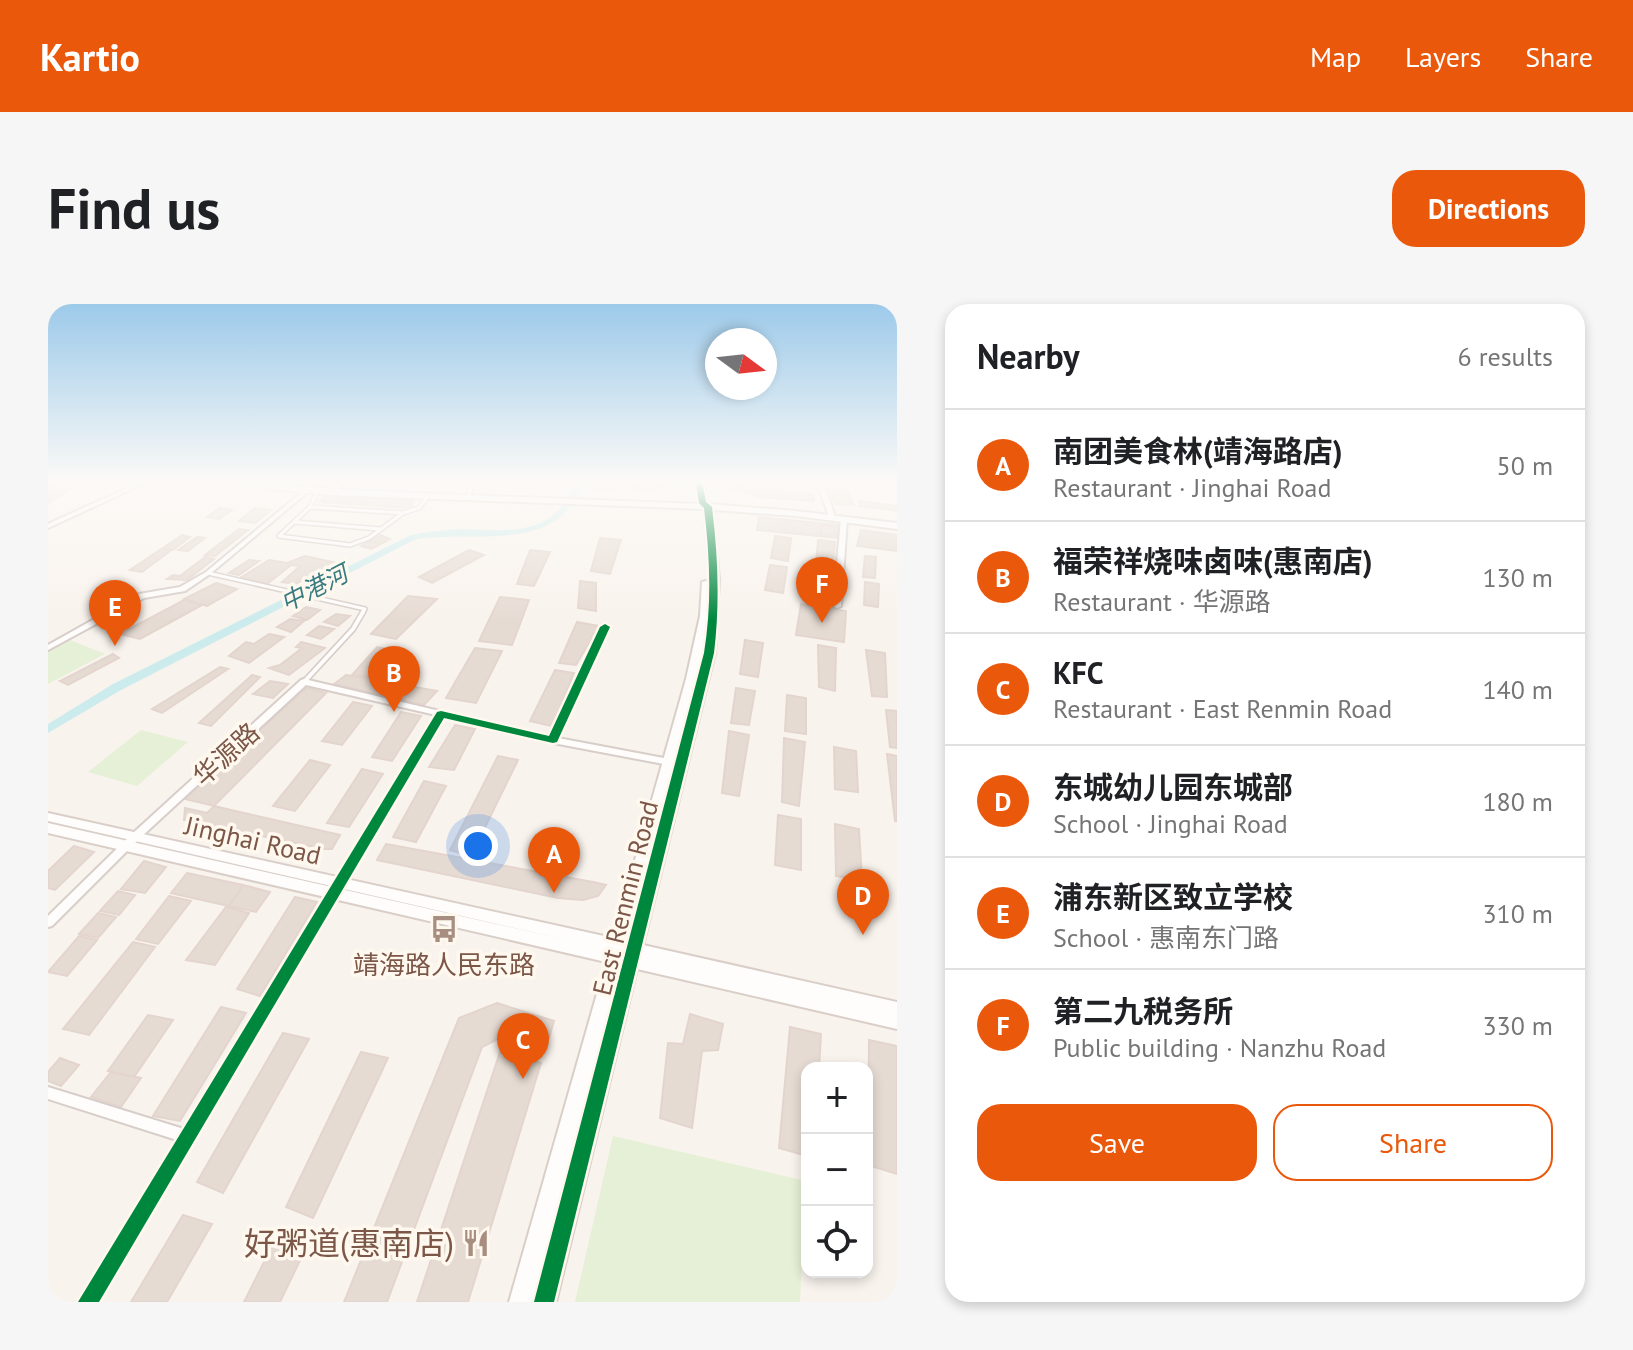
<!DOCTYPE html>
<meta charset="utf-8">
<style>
body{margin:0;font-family:"PT Sans","Noto Sans SC",sans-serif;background:#f6f6f6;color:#202124}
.controls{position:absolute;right:24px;bottom:24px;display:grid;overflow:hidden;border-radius:16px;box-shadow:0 4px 12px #0003}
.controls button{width:72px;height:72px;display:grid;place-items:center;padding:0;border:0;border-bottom:2px solid #e0e0e0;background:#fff;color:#202124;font:40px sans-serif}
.compass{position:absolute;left:657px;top:24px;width:72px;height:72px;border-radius:50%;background:#fff;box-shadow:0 4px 12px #0003;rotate:105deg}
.you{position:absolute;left:430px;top:542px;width:28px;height:28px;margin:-20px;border:6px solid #fff;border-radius:50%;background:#1a73e8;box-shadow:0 0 0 12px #1a73e833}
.badge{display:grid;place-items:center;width:52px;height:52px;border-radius:50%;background:#ea580c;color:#fff;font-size:26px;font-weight:700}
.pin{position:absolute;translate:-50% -66px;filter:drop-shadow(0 2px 4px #0008)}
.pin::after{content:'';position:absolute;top:42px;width:28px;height:24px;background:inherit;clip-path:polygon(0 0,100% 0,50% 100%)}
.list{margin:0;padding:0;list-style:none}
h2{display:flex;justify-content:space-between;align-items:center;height:104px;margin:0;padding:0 32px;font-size:34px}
h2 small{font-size:26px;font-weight:400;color:#757577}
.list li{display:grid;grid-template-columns:52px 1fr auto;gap:24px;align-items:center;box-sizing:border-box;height:112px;padding:0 32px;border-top:2px solid #e0e0e0}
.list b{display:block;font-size:30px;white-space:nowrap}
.list p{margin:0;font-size:26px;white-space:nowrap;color:#757577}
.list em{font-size:26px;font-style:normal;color:#757577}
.actions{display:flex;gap:16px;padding:24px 32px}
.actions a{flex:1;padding:18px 0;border:2px solid #ea580c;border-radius:24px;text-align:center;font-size:28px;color:#ea580c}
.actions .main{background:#ea580c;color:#fff}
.icon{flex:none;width:44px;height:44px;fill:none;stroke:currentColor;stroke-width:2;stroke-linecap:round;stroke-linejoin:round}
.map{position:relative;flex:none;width:849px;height:998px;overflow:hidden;border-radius:24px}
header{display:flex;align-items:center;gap:48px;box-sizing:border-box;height:112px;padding:0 40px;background:#ea580c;color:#fff}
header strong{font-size:38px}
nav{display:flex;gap:44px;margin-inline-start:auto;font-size:28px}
.intro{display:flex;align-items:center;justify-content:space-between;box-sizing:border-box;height:192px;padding:0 48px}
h1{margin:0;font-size:56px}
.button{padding:20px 36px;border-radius:24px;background:#ea580c;color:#fff;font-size:28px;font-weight:700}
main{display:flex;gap:48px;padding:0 48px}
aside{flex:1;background:#fff;border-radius:24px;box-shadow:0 4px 12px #0003}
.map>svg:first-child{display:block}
.green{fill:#e6f0d6}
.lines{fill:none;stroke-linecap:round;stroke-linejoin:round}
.canal{fill:#ccebec;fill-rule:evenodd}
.building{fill:#e6dbd3;stroke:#e3d5ce;stroke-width:2}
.lane-far1-casing{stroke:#d8cec9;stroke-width:6}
.lane-casing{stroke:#d8cec9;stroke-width:7}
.street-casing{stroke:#d8cec9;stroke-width:4}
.secondary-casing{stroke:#d9cfc8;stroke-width:4}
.lane-far1{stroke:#fefdfc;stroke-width:3}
.lane{stroke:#fefdfc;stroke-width:4}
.street{fill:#fefdfc;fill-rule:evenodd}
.secondary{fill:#fefdfc;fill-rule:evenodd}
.cycleway-casing{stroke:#fff8ef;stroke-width:5}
.cycleway{fill:#00873e;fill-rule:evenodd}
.labels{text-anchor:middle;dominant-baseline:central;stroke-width:7;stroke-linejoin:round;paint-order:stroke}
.far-water-label{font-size:24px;font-style:italic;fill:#397b82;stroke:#fff8ef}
.street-label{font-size:26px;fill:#7c5747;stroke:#fff8ef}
.poi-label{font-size:26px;fill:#7c5747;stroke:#fff8ef}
.near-poi-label{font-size:32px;fill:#7c5747;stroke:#fff8ef;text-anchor:end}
</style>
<header>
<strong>Kartio</strong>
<nav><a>Map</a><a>Layers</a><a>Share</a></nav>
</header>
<div class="intro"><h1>Find us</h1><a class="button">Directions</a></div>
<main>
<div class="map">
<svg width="849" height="998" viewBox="0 0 849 998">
<rect width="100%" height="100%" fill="#f9f3ed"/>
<path class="green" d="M22,336L57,350L0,380V348Z
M93,426L140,438L89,482L40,468Z
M565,832L758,877L752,998H527Z"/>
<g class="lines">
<path class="canal" d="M530,178H538C533,186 528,197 521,204C487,245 417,227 368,235L73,386L0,429V420L65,380L363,231C379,228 395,226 412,225C440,225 473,231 498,216C513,207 521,192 530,178Z"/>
</g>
<path class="building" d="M0,178H33L1,199Z
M545,178H569L568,186L541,185Z
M585,178H605V187H585Z
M608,178H639V181L608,183Z
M696,182L765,190L766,197L712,193L679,183Z
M780,184L799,185L806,201L787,200Z
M277,192L367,196L364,202L356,204L271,198Z
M812,197L849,202V207L811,202Z
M172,204L184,206L171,215L159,213Z
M207,204L223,206L207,219L191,217Z
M711,213L790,221V234L709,226Z
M773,221L787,222L788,232L773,231Z
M191,225L200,226L167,252L157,251Z
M813,226L849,231V247L809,242Z
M134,231L142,233L125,246L115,244Z
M332,231L342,235L323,245L313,242Z
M727,232L743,234L740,257L723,254Z
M149,233L157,234L140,247L130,246Z
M552,234L573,236L562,270L543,267Z
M770,236L787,238L785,261L768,259Z
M113,245L122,247L94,268L82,266Z
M421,246L436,251L384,279L371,273Z
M482,246L502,248L486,282L469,280Z
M257,252L289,259L248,280L234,278L252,262L243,261L219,280L192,274L221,256L239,259Z
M817,252L828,253L827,274L815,273Z
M157,253L166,255L139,276L119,275L125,271L132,272Z
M201,256L211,257L191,271L181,269Z
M722,261L739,263L735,289L717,286Z
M766,264L783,266L780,300L763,297Z
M532,277L548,279V307L530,304Z
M817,278L831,280L830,303L816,301Z
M168,279L189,285L159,302L136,295Z
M360,292L389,295L348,335L323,330Z
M452,293L481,296L464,341L431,337Z
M136,296L154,301L92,335L72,330Z
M753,300L798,307L796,338L748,331Z
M258,303L272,306L259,316L245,312Z
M288,310L302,312L290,322L276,318Z
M242,315L256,317L243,328L229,323Z
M529,318L551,322L528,361L511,359Z
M271,322L286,325L273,335L259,331Z
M221,330L236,333L201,359L181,352L198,338L206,340Z
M697,336L715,339L710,373L692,370Z
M253,338L277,344L241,371L221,364L232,361L254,344L248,343Z
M770,341L788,344L787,387L771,383Z
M329,343L346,347L324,373L304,371Z
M427,344L454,347L428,399L398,394Z
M818,346L837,349L839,393L824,392Z
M65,350L71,354L20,381L12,377Z
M172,363L180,365L114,409L104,405Z
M507,366L526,369L504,422L482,417Z
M204,371L212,373L163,422L151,419Z
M298,371L389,387L376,401L286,380Z
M222,377L240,380L225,394L205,390Z
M258,384L278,389L166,502L137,495Z
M688,384L707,387L701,421L683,419Z
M739,391L758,394V430L737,427Z
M305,398L324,402L294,441L274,437Z
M838,406L849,407V444L842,443Z
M353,408L373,412L344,457L324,453Z
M407,421L427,425L406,466L381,463Z
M681,427L701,431L691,492L674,489Z
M736,434L757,438L751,502L734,498Z
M786,443L808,447L810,488L787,485Z
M839,450L849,452V517H847Z
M450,452L470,456L423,552L402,546Z
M262,456L282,461L247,507L225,502Z
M314,465L335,470L301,523L279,519Z
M376,477L398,482L368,538L345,533Z
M166,502L292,531L284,545H276L136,516L137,504L159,509Z
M730,511L753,515V566L727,561Z
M787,520L811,525L814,577L788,572Z
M338,540L545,578L558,581L550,592L535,596L510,594L329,556Z
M26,542L46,548L7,586L0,584V567Z
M96,557L118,563L97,589L73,585Z
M139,569L195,581L181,602L123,589Z
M195,581L222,588L208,608L181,602Z
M70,587L87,591L71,611L52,607Z
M121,592L143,597L110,640L88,635Z
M247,593L269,598L212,692L189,685Z
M178,603L201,609L167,661L138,656Z
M50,609L68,613L50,634L31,630Z
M31,632L49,636L19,672L0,668Z
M85,638L107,643L41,731L15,725Z
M449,699L506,717L501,734L455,721L450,735L434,743L339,998H296L411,714Z
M173,703L198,709L132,817L105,812Z
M642,710L675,720L670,746L654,747L644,824L612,814L620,739L635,740Z
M100,711L125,716L86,773L60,767Z
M742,723L773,730L771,764H759V852L731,844Z
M235,729L261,735L175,889L149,878Z
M821,736L849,742V870L820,861Z
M313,748L340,754L265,914L238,903Z
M452,748L493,759L420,998H369Z
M12,754L31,761L13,782L0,777V768Z
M63,768L93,774L73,803L43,793Z
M135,911L164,920L119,998H83Z
M227,936L257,946L232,998H196Z"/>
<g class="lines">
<g class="lane-far1-casing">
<path id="lane-far1" d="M270,187L262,203L355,209L371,204L381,191
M323,188L372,191
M421,192L424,178
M262,203L231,232L302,241L321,234L355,209
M247,218L332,225
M160,269L317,305L314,310"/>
</g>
<g class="lane-casing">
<path id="lane" d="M256,378L305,325L315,308"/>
</g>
<g class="street-casing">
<path id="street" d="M92,178H99L0,224V220Z
M291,178H297L287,189H283V187Z
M769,178H775L787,213L786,214L781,213Z
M259,184L261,185V187L162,270L137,287L96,294L0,346V341L91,290L132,283L158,268Z
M796,213L799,215L793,302L789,304L785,302L793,215Z
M554,321H560L561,323L510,434L621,455L624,456L626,458L624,460L621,461L505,439L395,413L49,998H32L129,836L0,795V783L136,825L388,411L258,381L92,534L4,622L0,623V612L84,530L253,376L256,375L502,433Z"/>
</g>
<g class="secondary-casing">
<path id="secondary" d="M188,178L317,187L651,200L647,178H655L659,198L662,200L748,207L849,219V225L748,212L665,206L671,276L667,349L595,641L849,698V725L589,665L508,998H461L558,658L0,529V519L519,636L0,517V509L565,634L638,375L652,312L654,278L662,276L656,205L285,191L223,185Z"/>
</g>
<use href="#lane-far1" class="lane-far1"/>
<use href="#lane" class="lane"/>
<use href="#street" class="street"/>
<use href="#secondary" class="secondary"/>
<g class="cycleway-casing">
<path id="cycleway" d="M648,178H654L658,198L664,203C670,252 672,299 666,349L506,998H486L656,349C664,300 662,253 656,204L651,199Z
M557,320L562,323L509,438L505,439L396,414L51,998H30L389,408L393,407L501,432L552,323Z"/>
</g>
<use href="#cycleway" class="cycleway"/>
</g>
<linearGradient id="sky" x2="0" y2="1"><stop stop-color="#9dcaea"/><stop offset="0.56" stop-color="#fcfaf7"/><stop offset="1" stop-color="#fcfaf7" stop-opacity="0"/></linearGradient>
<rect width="849" height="317" fill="url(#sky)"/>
<defs>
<g id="bus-bare" transform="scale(2.16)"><path d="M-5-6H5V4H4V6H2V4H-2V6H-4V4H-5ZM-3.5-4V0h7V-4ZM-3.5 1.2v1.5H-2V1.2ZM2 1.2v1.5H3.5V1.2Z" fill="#a88e81" stroke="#fff8ef" stroke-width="2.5" paint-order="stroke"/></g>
<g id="restaurant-bare" transform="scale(2.16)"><path d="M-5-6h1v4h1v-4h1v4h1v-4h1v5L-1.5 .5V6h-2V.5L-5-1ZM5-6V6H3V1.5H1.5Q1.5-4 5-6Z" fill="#a88e81" stroke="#fff8ef" stroke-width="2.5" paint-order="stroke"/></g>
</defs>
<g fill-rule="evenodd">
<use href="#bus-bare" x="396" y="625"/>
<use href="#restaurant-bare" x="428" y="939"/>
</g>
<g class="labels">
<g class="far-water-label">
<text transform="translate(266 284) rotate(-27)">中港河</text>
</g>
<g class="street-label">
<text transform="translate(178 450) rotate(-42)">华源路</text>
<text transform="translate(205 536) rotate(13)">Jinghai Road</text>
<text transform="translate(577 594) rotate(-76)">East Renmin Road</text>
</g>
<g class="poi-label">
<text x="396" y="660">靖海路人民东路</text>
</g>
<g class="near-poi-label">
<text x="406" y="939">好粥道(惠南店)</text>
</g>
</g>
</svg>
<div class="controls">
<button>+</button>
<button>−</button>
<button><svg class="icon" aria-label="locate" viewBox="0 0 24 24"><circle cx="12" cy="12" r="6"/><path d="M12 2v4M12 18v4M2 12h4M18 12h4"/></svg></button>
</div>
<svg class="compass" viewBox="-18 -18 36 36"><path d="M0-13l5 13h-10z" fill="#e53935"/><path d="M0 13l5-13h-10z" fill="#757577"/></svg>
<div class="you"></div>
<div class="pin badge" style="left:506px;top:589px">A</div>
<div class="pin badge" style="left:346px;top:408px">B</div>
<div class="pin badge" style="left:475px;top:775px">C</div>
<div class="pin badge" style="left:815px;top:631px">D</div>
<div class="pin badge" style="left:67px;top:342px">E</div>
<div class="pin badge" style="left:774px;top:319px">F</div>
</div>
<aside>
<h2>Nearby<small>6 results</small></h2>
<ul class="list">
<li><span class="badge">A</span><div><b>南团美食林(靖海路店)</b><p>Restaurant · Jinghai Road</p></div><em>50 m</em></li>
<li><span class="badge">B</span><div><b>福荣祥烧味卤味(惠南店)</b><p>Restaurant · 华源路</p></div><em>130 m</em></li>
<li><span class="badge">C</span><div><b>KFC</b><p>Restaurant · East Renmin Road</p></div><em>140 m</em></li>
<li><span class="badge">D</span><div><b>东城幼儿园东城部</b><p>School · Jinghai Road</p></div><em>180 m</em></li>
<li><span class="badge">E</span><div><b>浦东新区致立学校</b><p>School · 惠南东门路</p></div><em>310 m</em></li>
<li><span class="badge">F</span><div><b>第二九税务所</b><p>Public building · Nanzhu Road</p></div><em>330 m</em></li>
</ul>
<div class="actions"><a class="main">Save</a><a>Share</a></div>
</aside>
</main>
